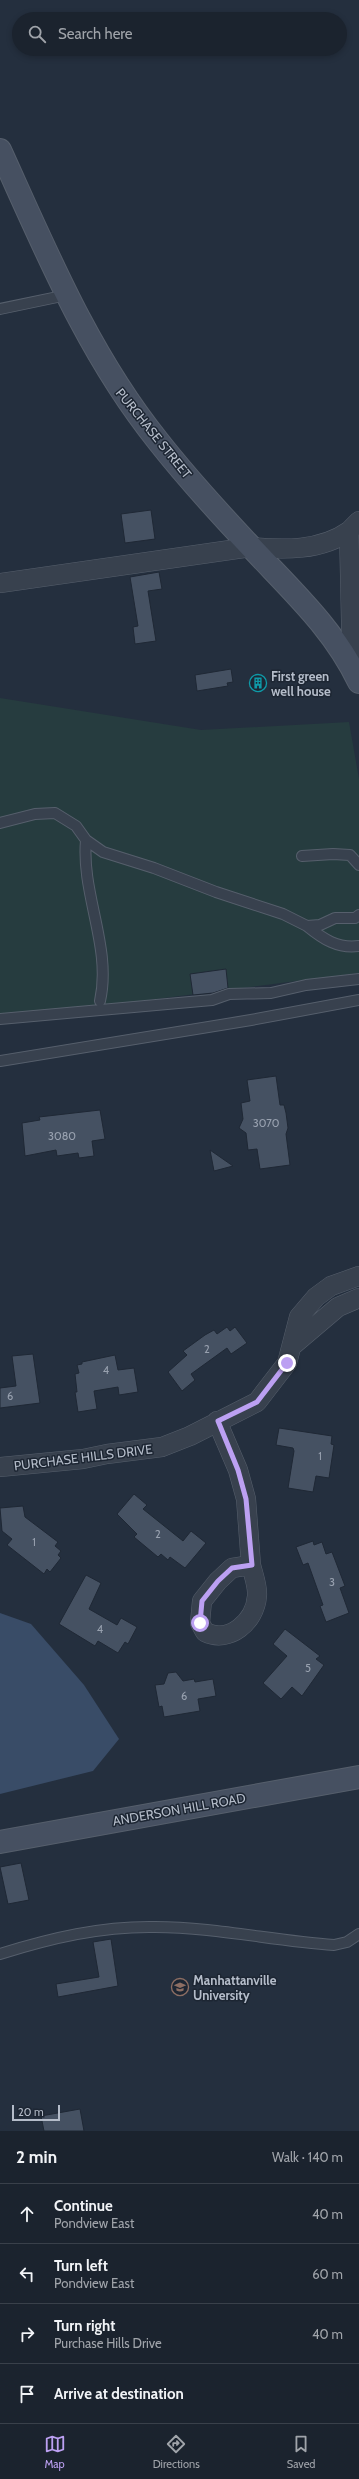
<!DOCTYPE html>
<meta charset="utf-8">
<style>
body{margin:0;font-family:Cabin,sans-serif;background:#282f3a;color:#f1f3f6}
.scale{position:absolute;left:12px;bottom:10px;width:48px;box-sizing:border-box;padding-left:4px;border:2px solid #b4bcc9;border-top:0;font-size:11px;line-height:14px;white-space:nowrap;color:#b4bcc9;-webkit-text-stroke:3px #1d2633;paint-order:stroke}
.stop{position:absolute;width:12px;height:12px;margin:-9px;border:3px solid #bca0f2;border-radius:50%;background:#fff}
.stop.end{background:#bca0f2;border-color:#fff;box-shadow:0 1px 4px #0008}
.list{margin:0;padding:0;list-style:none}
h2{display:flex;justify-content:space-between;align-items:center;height:52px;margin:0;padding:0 16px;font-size:17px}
h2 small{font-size:13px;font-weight:400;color:#a0a4aa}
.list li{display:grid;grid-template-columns:26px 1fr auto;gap:12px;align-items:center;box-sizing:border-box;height:60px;padding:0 16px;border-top:1px solid #39404a}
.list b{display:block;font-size:15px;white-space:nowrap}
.list p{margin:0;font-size:13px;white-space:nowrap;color:#a0a4aa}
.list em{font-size:13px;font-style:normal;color:#a0a4aa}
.icon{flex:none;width:22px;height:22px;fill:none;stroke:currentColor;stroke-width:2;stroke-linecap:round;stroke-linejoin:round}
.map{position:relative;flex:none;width:359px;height:2131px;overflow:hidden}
.search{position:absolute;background:#1b232e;box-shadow:0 2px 6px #0003;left:12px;right:12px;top:12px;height:44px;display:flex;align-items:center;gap:10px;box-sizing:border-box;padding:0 14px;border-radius:22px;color:#a0a4aa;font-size:15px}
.sheet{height:292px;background:#1b232e}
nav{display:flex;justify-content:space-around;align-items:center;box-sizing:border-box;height:56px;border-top:1px solid #39404a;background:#1b232e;font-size:11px;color:#a0a4aa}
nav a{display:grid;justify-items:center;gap:2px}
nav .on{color:#bca0f2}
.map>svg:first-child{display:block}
.green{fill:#263c3f}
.water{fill:#394c67}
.building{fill:#455162;stroke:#1f2835}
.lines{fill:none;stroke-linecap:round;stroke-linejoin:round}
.lane-casing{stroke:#565f6c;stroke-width:12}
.street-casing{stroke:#565f6c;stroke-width:20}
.secondary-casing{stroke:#565f6c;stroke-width:24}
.lane{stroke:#38414e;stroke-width:10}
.street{stroke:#38414e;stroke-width:19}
.secondary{stroke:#465061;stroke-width:22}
.route{stroke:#bca0f2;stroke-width:5}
.labels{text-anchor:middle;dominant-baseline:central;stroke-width:3;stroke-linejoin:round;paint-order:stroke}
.number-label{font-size:11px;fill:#98a1af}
.street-label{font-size:13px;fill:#b4bcc9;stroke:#1d2633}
.poi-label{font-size:13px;font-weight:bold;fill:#b4bcc9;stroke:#1d2633;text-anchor:start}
</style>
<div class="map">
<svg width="359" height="2131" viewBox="0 0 359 2131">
<rect width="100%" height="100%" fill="#242f3e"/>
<path class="green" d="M0,698L201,730L349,722L359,779V973L0,1019Z"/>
<path class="water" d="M0,1613L31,1624L84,1685L119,1739L93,1771L0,1794Z"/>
<path class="building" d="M151,510L155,539L125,543L121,514Z
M159,572L162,589L148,591L156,641L135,644L133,627L138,626L130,577Z
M231,669L233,682L227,683L228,686L197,691L195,675Z
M226,969L228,988L213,993L193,995L190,974Z
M276,1076L280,1105H284L286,1113L288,1128L286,1134L290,1165L260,1169L257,1149L248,1150L246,1133L239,1128L243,1119L241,1103L250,1101L247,1080Z
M100,1110L105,1139L92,1141L94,1156L79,1158L78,1153L57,1156L56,1150L25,1156L22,1123L40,1120L39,1117Z
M210,1150L233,1166L214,1171Z
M227,1327L230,1331L235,1327L247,1343L231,1354L227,1348L191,1374L195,1380L182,1391L168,1372L187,1355L183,1351L205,1335L214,1330L217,1334Z
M33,1354L40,1403L0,1408V1388L16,1386L12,1356Z
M115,1355L118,1370L134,1368L138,1392L119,1395L118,1387L94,1391L97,1409L78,1412L75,1392H77L75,1374L79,1373L77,1365L82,1364V1362Z
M279,1428L332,1436L331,1444L334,1445L329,1478L316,1476L313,1492L288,1488L294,1451L293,1448L276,1445Z
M134,1494L147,1505L143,1509L183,1541L191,1531L206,1543L185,1568L170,1557L168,1560L161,1554L158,1557L134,1537L137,1534L117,1514Z
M23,1506L25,1517L58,1542L55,1546L61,1551L58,1555L61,1558L50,1572L47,1569L44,1574L7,1545L12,1539L2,1531L0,1508Z
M313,1541L314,1545L322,1542L326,1554L332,1552L345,1586L340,1588L349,1613L326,1622L320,1606L323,1605L308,1563L303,1565L296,1547Z
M86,1575L101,1583L89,1609L117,1625L121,1618L137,1627L128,1644L125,1642L118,1653L98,1641L95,1646L59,1624Z
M285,1629L320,1656L316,1659L324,1665L302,1696L292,1687L281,1699L263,1683L287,1656L273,1644Z
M176,1672L183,1681L194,1679L195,1682L213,1679L216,1696L198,1699L200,1711L164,1717L162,1706L159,1707L155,1685L164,1684L168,1673Z
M21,1863L29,1900L8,1904L0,1867Z
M111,1939L118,1986L58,1997L56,1984L99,1977L93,1942Z
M80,2109L84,2131H44L41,2116Z"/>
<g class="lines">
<g class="lane-casing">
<path id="lane" d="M0,309L67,295
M0,823L35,814L55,813L76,826L86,840L103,852L154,868L216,892L283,914L307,926L320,925L335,918H355L359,915
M86,840C81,894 112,947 100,1001
M302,856L333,854L350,855L359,865
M307,926C323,939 338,949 359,946
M0,1019L212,1000L229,994L271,993L306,985L359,979
M0,1061L251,1020L359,1000
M0,1954C51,1938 102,1926 155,1927C215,1927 274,1941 334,1945L347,1942L359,1934"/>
</g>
<g class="street-casing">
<path id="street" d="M0,583L251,547C283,550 321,551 349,531
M352,666L349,531L359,521
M292,1346L338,1307L359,1298
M217,1421L238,1470L246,1499L251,1565
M0,1467L83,1459L107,1454L162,1447L190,1436L257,1402L287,1363L299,1317L316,1297L331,1286L359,1276
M251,1565C253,1574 258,1586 257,1596C255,1622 229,1644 205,1632L200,1623L202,1601L218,1581L232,1568Z"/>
</g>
<g class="secondary-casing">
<path id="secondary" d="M0,150C46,251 88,354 158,441C187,478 220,514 252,548C292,591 334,629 359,682
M0,1842L359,1777"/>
</g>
<use href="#lane" class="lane"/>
<use href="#street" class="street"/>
<use href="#secondary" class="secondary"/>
</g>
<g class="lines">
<path class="route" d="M200,1623L202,1601L218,1581L232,1568L252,1565L246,1499L238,1470L218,1421L257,1402L287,1363"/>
</g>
<defs>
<g id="building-ring" transform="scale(0.9)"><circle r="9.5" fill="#1d2633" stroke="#0f9aa8" stroke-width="1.5"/><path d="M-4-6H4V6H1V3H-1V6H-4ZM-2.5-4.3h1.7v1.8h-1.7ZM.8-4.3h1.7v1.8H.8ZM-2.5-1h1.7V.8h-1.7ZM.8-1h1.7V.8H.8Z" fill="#0f9aa8"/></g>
<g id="university-ring" transform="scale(0.9)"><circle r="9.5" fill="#1d2633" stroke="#8d6e63" stroke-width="1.5"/><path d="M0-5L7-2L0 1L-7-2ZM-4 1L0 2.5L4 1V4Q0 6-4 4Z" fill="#8d6e63"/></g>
</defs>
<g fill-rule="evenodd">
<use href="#building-ring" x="258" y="683"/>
<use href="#university-ring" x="180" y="1987"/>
</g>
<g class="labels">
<g class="number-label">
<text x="266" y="1123">3070</text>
<text x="62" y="1136">3080</text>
<text x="207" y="1349">2</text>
<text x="106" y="1370">4</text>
<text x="10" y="1396">6</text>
<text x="320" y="1456">1</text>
<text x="158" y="1534">2</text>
<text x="34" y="1542">1</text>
<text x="332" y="1582">3</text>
<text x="100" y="1629">4</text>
<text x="308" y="1668">5</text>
<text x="184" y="1696">6</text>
</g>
<g class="street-label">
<text transform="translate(154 433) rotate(51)">PURCHASE STREET</text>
<text transform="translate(83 1457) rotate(-7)">PURCHASE HILLS DRIVE</text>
<text transform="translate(179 1809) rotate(-10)">ANDERSON HILL ROAD</text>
</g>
<g class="poi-label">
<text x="271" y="676">First green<tspan x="271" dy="15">well house</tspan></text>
<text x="193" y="1980">Manhattanville<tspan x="193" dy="15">University</tspan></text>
</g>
</g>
</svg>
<div class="scale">20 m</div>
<div class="stop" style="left:200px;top:1623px"></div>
<div class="stop end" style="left:287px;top:1363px"></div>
<div class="search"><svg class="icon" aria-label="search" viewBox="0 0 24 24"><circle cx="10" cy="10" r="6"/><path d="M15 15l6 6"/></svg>Search here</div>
</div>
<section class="sheet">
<h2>2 min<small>Walk · 140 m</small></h2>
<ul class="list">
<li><svg class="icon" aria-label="ahead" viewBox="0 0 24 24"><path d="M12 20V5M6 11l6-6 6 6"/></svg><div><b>Continue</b><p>Pondview East</p></div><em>40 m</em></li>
<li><svg class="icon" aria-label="left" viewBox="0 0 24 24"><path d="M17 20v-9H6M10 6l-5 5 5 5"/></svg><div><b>Turn left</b><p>Pondview East</p></div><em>60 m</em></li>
<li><svg class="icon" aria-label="right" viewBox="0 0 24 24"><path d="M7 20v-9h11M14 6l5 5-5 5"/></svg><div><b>Turn right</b><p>Purchase Hills Drive</p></div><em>40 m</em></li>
<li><svg class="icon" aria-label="arrive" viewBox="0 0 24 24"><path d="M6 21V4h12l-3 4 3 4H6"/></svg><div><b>Arrive at destination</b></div></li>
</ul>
</section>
<nav>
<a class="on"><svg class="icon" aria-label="map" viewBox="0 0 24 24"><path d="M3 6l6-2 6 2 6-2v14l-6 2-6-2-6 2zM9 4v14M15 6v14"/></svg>Map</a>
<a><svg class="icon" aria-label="directions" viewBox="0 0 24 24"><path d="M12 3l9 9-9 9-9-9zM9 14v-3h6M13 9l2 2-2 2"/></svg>Directions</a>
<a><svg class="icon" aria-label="saved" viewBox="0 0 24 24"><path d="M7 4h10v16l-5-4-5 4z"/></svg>Saved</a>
</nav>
